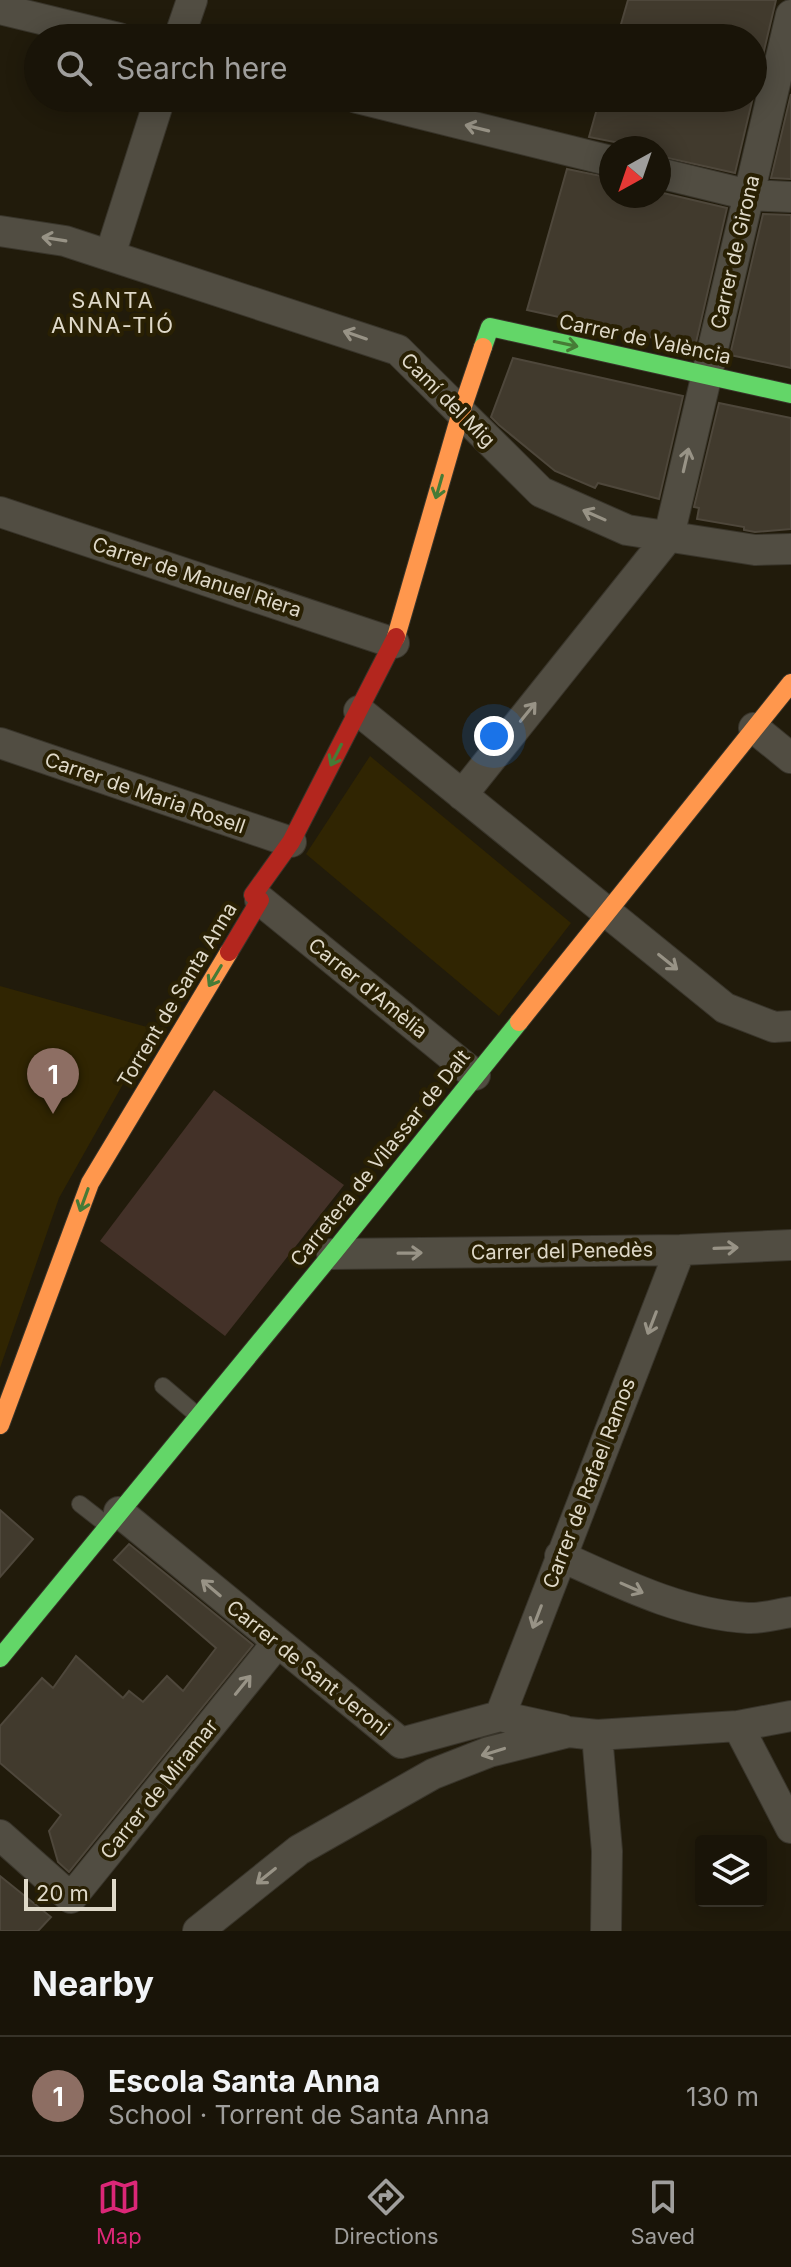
<!DOCTYPE html>
<meta charset="utf-8">
<style>
body{margin:0;font-family:Inter,sans-serif;background:#221d12;color:#f1f3f6}
.controls{position:absolute;right:24px;bottom:24px;display:grid;overflow:hidden;border-radius:8px;box-shadow:0 4px 20px #0003}
.controls button{width:72px;height:72px;display:grid;place-items:center;padding:0;border:0;border-bottom:2px solid #373329;background:#191408;color:#f1f3f6;font:40px sans-serif}
.compass{position:absolute;left:599px;top:136px;width:72px;height:72px;border-radius:50%;background:#191408;box-shadow:0 4px 20px #0003;rotate:220deg}
.scale{position:absolute;left:24px;bottom:20px;width:92px;box-sizing:border-box;padding-left:8px;border:4px solid #dfd9c9;border-top:0;font-size:22px;line-height:28px;white-space:nowrap;color:#dfd9c9;-webkit-text-stroke:6px #292003;paint-order:stroke}
.you{position:absolute;left:494px;top:736px;width:28px;height:28px;margin:-20px;border:6px solid #fff;border-radius:50%;background:#1a73e8;box-shadow:0 0 0 12px #1a73e833}
.badge{display:grid;place-items:center;width:52px;height:52px;border-radius:50%;background:#db2777;color:#fff;font-size:26px;font-weight:700}
.pin{position:absolute;translate:-50% -66px;filter:drop-shadow(0 2px 4px #0008)}
.pin::after{content:'';position:absolute;top:42px;width:28px;height:24px;background:inherit;clip-path:polygon(0 0,100% 0,50% 100%)}
.list{margin:0;padding:0;list-style:none}
h2{display:flex;justify-content:space-between;align-items:center;height:104px;margin:0;padding:0 32px;font-size:34px}
h2 small{font-size:26px;font-weight:400;color:#9f9e9c}
.list li{display:grid;grid-template-columns:52px 1fr auto;gap:24px;align-items:center;box-sizing:border-box;height:120px;padding:0 32px;border-top:2px solid #373329}
.list b{display:block;font-size:30px;white-space:nowrap}
.list p{margin:0;font-size:26px;white-space:nowrap;color:#9f9e9c}
.list em{font-size:26px;font-style:normal;color:#9f9e9c}
.icon{flex:none;width:44px;height:44px;fill:none;stroke:currentColor;stroke-width:2;stroke-linecap:round;stroke-linejoin:round}
.map{position:relative;flex:none;width:791px;height:1931px;overflow:hidden}
.search{position:absolute;background:#191408;box-shadow:0 4px 20px #0003;left:24px;right:24px;top:24px;height:88px;display:flex;align-items:center;gap:20px;box-sizing:border-box;padding:0 28px;border-radius:44px;color:#9f9e9c;font-size:30px}
.sheet{height:224px;background:#191408}
nav{display:flex;justify-content:space-around;align-items:center;box-sizing:border-box;height:112px;border-top:2px solid #373329;background:#191408;font-size:22px;color:#9f9e9c}
nav a{display:grid;justify-items:center;gap:4px}
nav .on{color:#db2777}
.map>svg:first-child{display:block}
.built{fill:#302502}
.green{fill:#433128}
.building{fill:#413a2d;stroke:#4e473b;stroke-width:2}
.lines{fill:none;stroke-linecap:round;stroke-linejoin:round}
.lane-casing{stroke:#39352b;stroke-width:18}
.street-casing{stroke:#39352b;stroke-width:32}
.fast-casing{stroke:#39352b;stroke-width:20}
.slow-casing{stroke:#39352b;stroke-width:20}
.jam-casing{stroke:#39352b;stroke-width:20}
.lane{stroke:#514d42;stroke-width:16}
.street{stroke:#514d42;stroke-width:30}
.fast{stroke:#63d668;stroke-width:18}
.slow{stroke:#ff974d;stroke-width:18}
.jam{stroke:#b3261e;stroke-width:18}
.oneway{stroke:#989386}
.oneway2{stroke:#467b36}
.labels{text-anchor:middle;dominant-baseline:central;stroke-width:8;stroke-linejoin:round;paint-order:stroke}
.street-label{font-size:20px;fill:#dfd9c9;stroke:#292003}
.neighbourhood-label{font-size:22px;letter-spacing:2px;fill:#dfd9c9;stroke:#292003}
</style>
<div class="map">
<svg width="791" height="1931" viewBox="0 0 791 1931">
<rect width="100%" height="100%" fill="#211b0b"/>
<path class="built" d="M370,756L571,923L499,1016L306,854Z
M0,986L154,1029L59,1198L0,1368Z"/>
<path class="green" d="M214,1090L344,1185L225,1336L100,1241Z"/>
<path class="building" d="M628,0H776L735,173L659,156V148H645L589,137L600,98H753V38H617Z
M791,94V179L771,178Z
M567,169L611,178V196H659V192L727,208L695,347L527,310Z
M763,214L791,215V368L730,355Z
M513,358L683,396L659,499L598,483L595,488L555,471L499,425L491,417Z
M719,403L791,418V529L755,532L744,530V527L697,519L699,508L694,507Z
M0,1510L33,1539L0,1577Z
M129,1544L253,1645L69,1872L58,1862L49,1831L61,1815L0,1763V1726L42,1678L53,1688L76,1656L123,1698L129,1691L143,1702L167,1676L183,1691L216,1648L114,1560Z
M0,1876L51,1917L38,1931H0Z"/>
<g class="lines">
<g class="lane-casing">
<path id="lane" d="M163,1386L197,1415
M80,1504L107,1525"/>
</g>
<g class="street-casing">
<path id="street" d="M0,9L119,38
M179,38L192,0
M357,98L611,161
M659,173L749,195L791,197
M0,231L65,241L398,350L541,492L627,530L755,550L791,549
M110,255L160,98
M0,512L394,643
M359,711L725,1008L774,1027L791,1026
M754,728L791,758
M0,743L291,842
M462,795L669,536L791,15
M260,900L475,1075
M332,1254L680,1250L791,1245
M119,1512L401,1743L500,1716L563,1730
M560,1556C620,1583 681,1614 748,1618C762,1619 777,1614 791,1612
M500,1716L680,1250
M738,1726L791,1828
M597,1735L607,1851L606,1931
M0,1835L71,1898L277,1643
M198,1931L299,1850L433,1774L489,1752L569,1732L597,1735L738,1726L791,1716"/>
</g>
<g class="fast-casing">
<path id="fast" d="M483,347L490,327L791,394
M0,1658L332,1254L519,1022"/>
</g>
<g class="slow-casing">
<path id="slow" d="M396,637L461,412L483,347
M519,1022L791,683
M0,1425L90,1183L229,952"/>
</g>
<g class="jam-casing">
<path id="jam" d="M229,952L260,900L253,895L291,842L396,637"/>
</g>
<use href="#lane" class="lane"/>
<use href="#street" class="street"/>
<use href="#fast" class="fast"/>
<use href="#slow" class="slow"/>
<use href="#jam" class="jam"/>
</g>
<defs><path id="oneway-shaft" d="M-6 0H5M1.5-3L5.5 0L1.5 3" fill="none" stroke-width="1.6" stroke-linecap="round" stroke-linejoin="round" transform="scale(2)"/></defs>
<g class="oneway">
<use href="#oneway-shaft" transform="translate(477 128) rotate(-166)"/>
<use href="#oneway-shaft" transform="translate(54 239) rotate(-171)"/>
<use href="#oneway-shaft" transform="translate(355 335) rotate(-161)"/>
<use href="#oneway-shaft" transform="translate(686 460) rotate(-77)"/>
<use href="#oneway-shaft" transform="translate(594 515) rotate(-156)"/>
<use href="#oneway-shaft" transform="translate(528 712) rotate(-51)"/>
<use href="#oneway-shaft" transform="translate(668 962) rotate(39)"/>
<use href="#oneway-shaft" transform="translate(726 1248) rotate(-2)"/>
<use href="#oneway-shaft" transform="translate(410 1253) rotate(-1)"/>
<use href="#oneway-shaft" transform="translate(652 1323) rotate(111)"/>
<use href="#oneway-shaft" transform="translate(211 1588) rotate(-140)"/>
<use href="#oneway-shaft" transform="translate(632 1588) rotate(24)"/>
<use href="#oneway-shaft" transform="translate(537 1617) rotate(111)"/>
<use href="#oneway-shaft" transform="translate(243 1685) rotate(-51)"/>
<use href="#oneway-shaft" transform="translate(493 1752) rotate(163)"/>
<use href="#oneway-shaft" transform="translate(266 1876) rotate(141)"/>
</g>
<g class="oneway2">
<use href="#oneway-shaft" transform="translate(566 344) rotate(12)"/>
<use href="#oneway-shaft" transform="translate(439 487) rotate(106)"/>
<use href="#oneway-shaft" transform="translate(336 755) rotate(117)"/>
<use href="#oneway-shaft" transform="translate(215 976) rotate(121)"/>
<use href="#oneway-shaft" transform="translate(84 1200) rotate(110)"/>
</g>
<g class="labels">
<g class="street-label">
<text transform="translate(735 252) rotate(-77)">Carrer de Girona</text>
<text transform="translate(645 339) rotate(12)">Carrer de València</text>
<text transform="translate(448 400) rotate(45)">Camí del Mig</text>
<text transform="translate(197 577) rotate(18)">Carrer de Manuel Riera</text>
<text transform="translate(145 793) rotate(19)">Carrer de Maria Rosell</text>
<text transform="translate(368 988) rotate(39)">Carrer d'Amèlia</text>
<text transform="translate(177 995) rotate(-59)">Torrent de Santa Anna</text>
<text transform="translate(380 1158) rotate(-51)">Carretera de Vilassar de Dalt</text>
<text transform="translate(562 1251) rotate(-1)">Carrer del Penedès</text>
<text transform="translate(589 1483) rotate(-69)">Carrer de Rafael Ramos</text>
<text transform="translate(308 1668) rotate(39)">Carrer de Sant Jeroni</text>
<text transform="translate(159 1789) rotate(-51)">Carrer de Miramar</text>
</g>
<g class="neighbourhood-label">
<text x="113" y="300">SANTA<tspan x="113" dy="25">ANNA-TIÓ</tspan></text>
</g>
</g>
</svg>
<div class="controls">
<button><svg class="icon" aria-label="layers" viewBox="0 0 24 24"><path d="M12 4l9 5-9 5-9-5zM3 14l9 5 9-5"/></svg></button>
</div>
<svg class="compass" viewBox="-18 -18 36 36"><path d="M0-13l5 13h-10z" fill="#e53935"/><path d="M0 13l5-13h-10z" fill="#9f9e9c"/></svg>
<div class="scale">20 m</div>
<div class="you"></div>
<div class="pin badge" style="left:53px;top:1114px;background:#8d6e63">1</div>
<div class="search"><svg class="icon" aria-label="search" viewBox="0 0 24 24"><circle cx="10" cy="10" r="6"/><path d="M15 15l6 6"/></svg>Search here</div>
</div>
<section class="sheet">
<h2>Nearby<small></small></h2>
<ul class="list">
<li><span class="badge" style="background:#8d6e63">1</span><div><b>Escola Santa Anna</b><p>School · Torrent de Santa Anna</p></div><em>130 m</em></li>
</ul>
</section>
<nav>
<a class="on"><svg class="icon" aria-label="map" viewBox="0 0 24 24"><path d="M3 6l6-2 6 2 6-2v14l-6 2-6-2-6 2zM9 4v14M15 6v14"/></svg>Map</a>
<a><svg class="icon" aria-label="directions" viewBox="0 0 24 24"><path d="M12 3l9 9-9 9-9-9zM9 14v-3h6M13 9l2 2-2 2"/></svg>Directions</a>
<a><svg class="icon" aria-label="saved" viewBox="0 0 24 24"><path d="M7 4h10v16l-5-4-5 4z"/></svg>Saved</a>
</nav>
